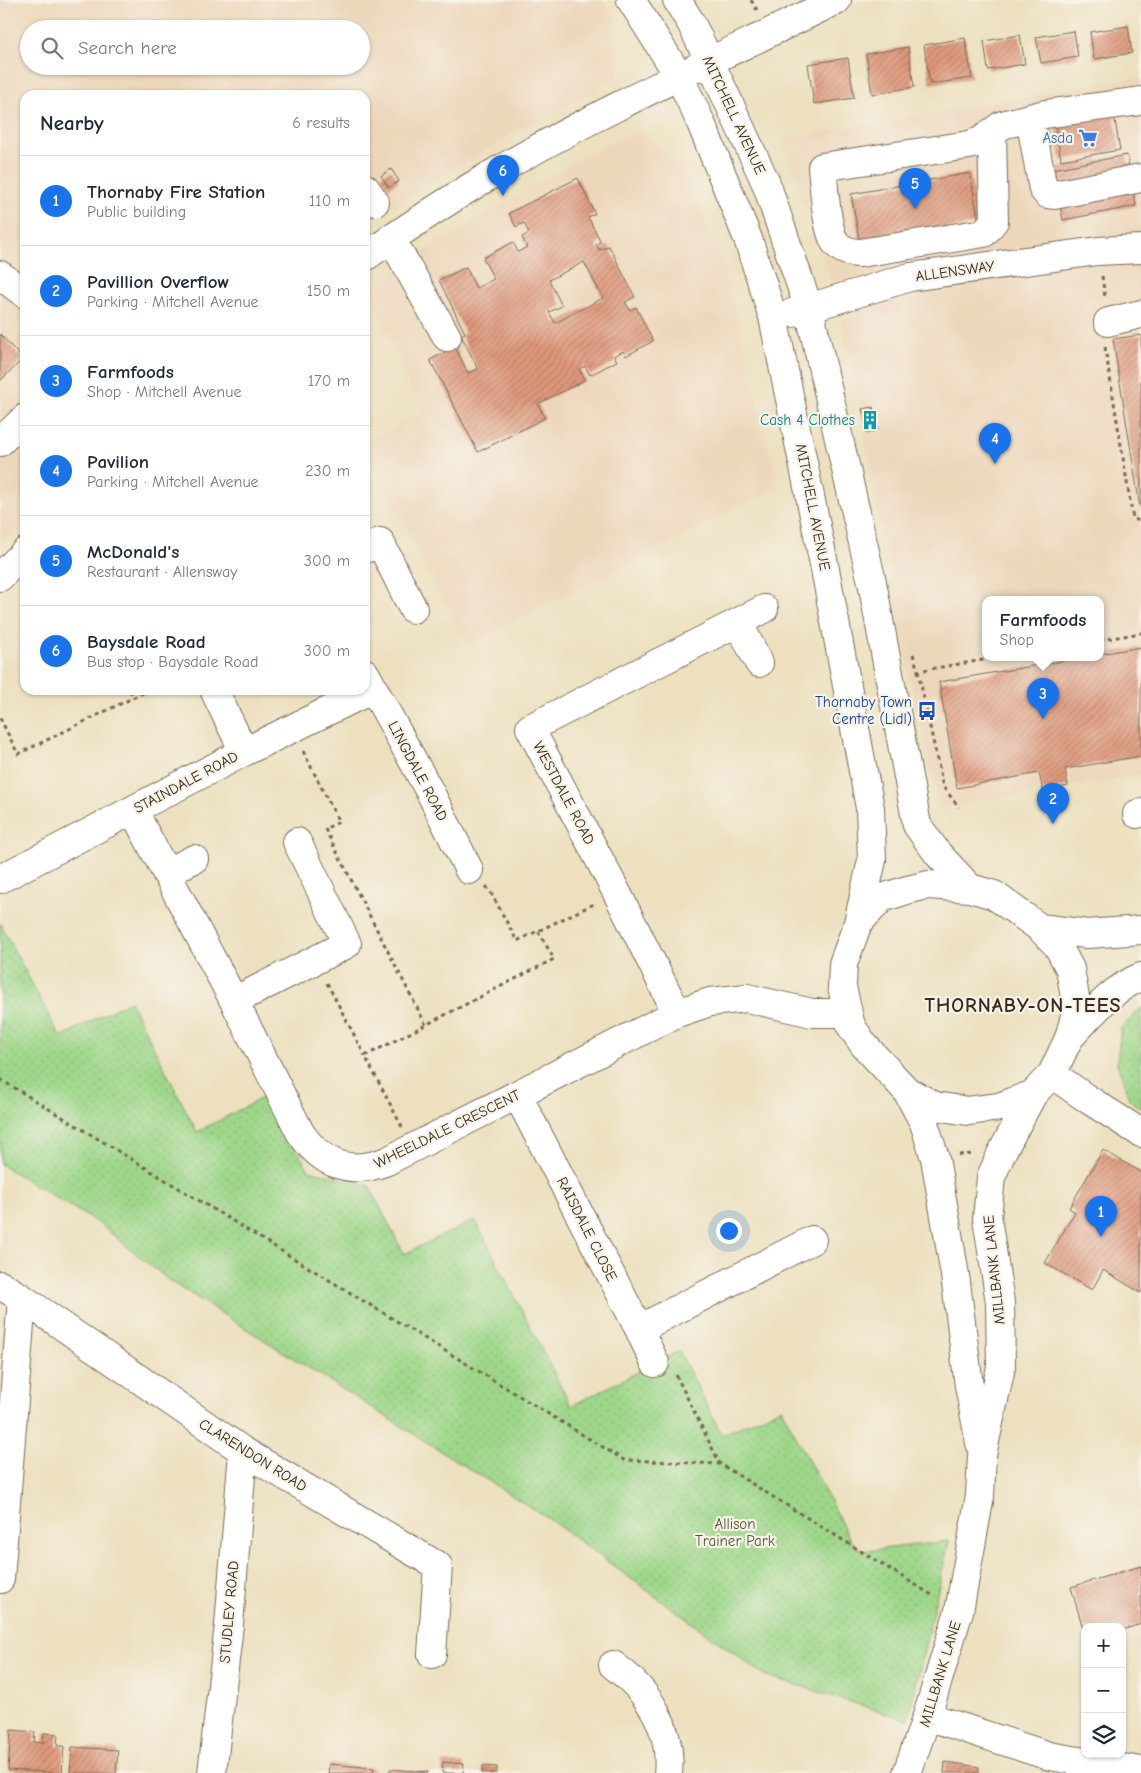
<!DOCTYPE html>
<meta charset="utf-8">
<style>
body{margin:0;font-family:"Comic Neue",sans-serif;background:#f2f2f3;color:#1f2937}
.controls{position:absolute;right:15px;bottom:15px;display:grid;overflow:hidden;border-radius:10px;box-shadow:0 1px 4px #0004}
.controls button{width:45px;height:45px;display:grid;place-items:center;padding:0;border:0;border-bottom:1px solid #e0e1e3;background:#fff;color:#1f2937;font:25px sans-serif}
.you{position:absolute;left:728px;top:1230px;width:18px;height:18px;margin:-12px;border:4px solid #fff;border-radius:50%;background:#1a73e8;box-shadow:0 0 0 8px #1a73e833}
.badge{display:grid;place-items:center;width:32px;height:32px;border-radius:50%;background:#1a73e8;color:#fff;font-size:16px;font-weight:700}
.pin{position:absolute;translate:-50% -41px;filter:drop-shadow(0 1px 2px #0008)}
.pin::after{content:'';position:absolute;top:26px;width:18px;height:15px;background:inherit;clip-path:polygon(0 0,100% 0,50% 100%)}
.popup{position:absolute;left:982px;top:596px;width:122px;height:65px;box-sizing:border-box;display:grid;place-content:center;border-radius:10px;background:#fff;filter:drop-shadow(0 1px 4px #0005);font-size:16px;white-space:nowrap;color:#747a83}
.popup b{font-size:19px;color:#1f2937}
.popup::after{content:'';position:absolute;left:50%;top:100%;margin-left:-10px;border:10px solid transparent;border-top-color:#fff}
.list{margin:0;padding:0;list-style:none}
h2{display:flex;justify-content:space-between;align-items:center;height:65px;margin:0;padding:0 20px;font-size:21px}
h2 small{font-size:16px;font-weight:400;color:#747a83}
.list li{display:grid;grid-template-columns:32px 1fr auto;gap:15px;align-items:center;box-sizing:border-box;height:90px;padding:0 20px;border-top:1px solid #e0e1e3}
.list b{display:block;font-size:19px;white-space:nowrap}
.list p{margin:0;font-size:16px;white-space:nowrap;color:#747a83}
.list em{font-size:16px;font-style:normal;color:#747a83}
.icon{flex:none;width:28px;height:28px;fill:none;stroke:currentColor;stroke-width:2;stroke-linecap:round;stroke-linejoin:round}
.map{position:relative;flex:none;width:1141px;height:1773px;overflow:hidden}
.search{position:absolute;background:#fff;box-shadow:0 1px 4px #0004;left:20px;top:20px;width:350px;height:55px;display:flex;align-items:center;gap:12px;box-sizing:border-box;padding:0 18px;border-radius:28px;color:#747a83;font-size:19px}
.panel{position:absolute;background:#fff;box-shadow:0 1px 4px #0004;left:20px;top:90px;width:350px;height:605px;border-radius:15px}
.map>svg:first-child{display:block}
.built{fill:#edd7bb;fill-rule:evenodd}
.park{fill:url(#park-dots);stroke:#6c8054}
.building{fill:url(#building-hatch);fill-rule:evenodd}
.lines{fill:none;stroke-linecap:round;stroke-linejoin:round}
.minor-casing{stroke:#796a56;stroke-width:30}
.path{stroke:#796a56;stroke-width:3;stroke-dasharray:4 4;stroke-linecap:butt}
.minor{stroke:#fff;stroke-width:28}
.labels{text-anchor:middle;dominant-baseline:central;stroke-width:4.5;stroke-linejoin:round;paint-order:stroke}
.street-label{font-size:15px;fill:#3b2a1e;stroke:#f7f3e8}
.shop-label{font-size:15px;fill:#366cbe;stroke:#f7f3e8;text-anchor:end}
.culture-label{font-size:15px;fill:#0d838f;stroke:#f7f3e8;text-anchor:end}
.transit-label{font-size:15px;fill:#164399;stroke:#f7f3e8;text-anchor:end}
.park-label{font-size:15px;fill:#545539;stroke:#f7f3e8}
.district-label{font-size:20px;font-weight:bold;letter-spacing:1px;fill:#3b2a1e;stroke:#f7f3e8}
</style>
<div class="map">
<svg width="1141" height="1773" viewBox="0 0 1141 1773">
<defs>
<pattern id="park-dots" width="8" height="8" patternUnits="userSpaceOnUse" patternTransform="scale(1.25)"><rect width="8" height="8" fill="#9ed78a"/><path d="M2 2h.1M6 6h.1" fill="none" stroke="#89b977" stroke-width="1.8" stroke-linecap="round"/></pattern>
<pattern id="building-hatch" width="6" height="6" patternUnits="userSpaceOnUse" patternTransform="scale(1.25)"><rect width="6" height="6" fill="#df987c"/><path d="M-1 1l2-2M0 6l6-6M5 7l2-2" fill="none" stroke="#b67c65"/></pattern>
</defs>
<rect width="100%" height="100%" fill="#f7f3e8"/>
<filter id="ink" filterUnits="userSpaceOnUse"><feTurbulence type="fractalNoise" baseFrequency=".02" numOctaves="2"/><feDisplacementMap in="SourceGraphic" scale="10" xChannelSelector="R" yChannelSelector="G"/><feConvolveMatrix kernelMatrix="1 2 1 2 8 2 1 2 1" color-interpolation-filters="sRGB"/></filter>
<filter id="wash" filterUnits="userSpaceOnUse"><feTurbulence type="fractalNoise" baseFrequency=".0096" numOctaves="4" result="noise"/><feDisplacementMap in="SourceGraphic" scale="20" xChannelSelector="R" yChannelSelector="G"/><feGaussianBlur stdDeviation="1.12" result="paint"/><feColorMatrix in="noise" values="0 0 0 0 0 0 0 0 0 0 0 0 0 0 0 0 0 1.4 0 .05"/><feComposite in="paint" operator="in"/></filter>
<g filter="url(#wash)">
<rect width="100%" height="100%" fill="#ece0bf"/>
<path class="built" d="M0,0H601L615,19L618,75L604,85L514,133L365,223V95H25V518L0,542ZM29,29H361V66H29Z
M1141,77V775L939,808L903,645L859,407L837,300L782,139ZM986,600H1100V658H986Z
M636,130L685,168L721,261L742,339L778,487L467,646L365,447V442L423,412L398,363L402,361L366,291L438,242L579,159Z"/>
<path class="park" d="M0,923L60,1037L130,1001L197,1132L264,1097L309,1170L369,1186L404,1254L475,1220L571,1406L679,1351L722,1435L781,1408L853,1545L865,1551L949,1541L908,1720L764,1675L546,1517L167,1279L101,1225L0,1164Z
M1141,1008V1108L1129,1099L1117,1063L1121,1028Z"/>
<g id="blocks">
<path class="building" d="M1128,26L1132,53L1094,59L1090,32Z
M1074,31L1078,57L1041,63L1036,37Z
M1020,35L1025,64L988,70L984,41Z
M965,38L972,78L930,84L924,45Z
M908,47L914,87L872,94L866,54Z
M848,58L854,98L814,104L808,64Z
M1114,115L1120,150L1061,160L1055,125Z
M1127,155L1136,206L1063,220L1053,169Z
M391,169L399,181L389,188L381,176Z
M970,173L979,223L860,244L851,194Z
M578,178L595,214L588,217L601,242L596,244L599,250L609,246L635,297L625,302L630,310L636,307L653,341L626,356L623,351L614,356L617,361L590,375L585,366L579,369L585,380L538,404L545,418L478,452L430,360L455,347L468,373L478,369L461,335L465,333L439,280L466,267L476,288L494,279L483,258L513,242L518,252L527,247L522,237L529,233L524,223L516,227L509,213ZM584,262L603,298L555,323L549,312L562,306L549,280Z
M0,334L23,359L0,381Z
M1141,335V507H1140L1113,339Z
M873,407L878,430L868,433L862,409Z
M1141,647V756L1065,769L1068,786L1043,791L1039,773L957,788L939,682L1079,658H1100V654Z
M1103,1150L1141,1172V1293L1103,1270L1092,1290L1045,1263L1075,1212L1069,1208Z
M1141,1566V1624L1122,1630V1627H1085L1084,1632L1071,1587Z
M11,1730L35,1732L34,1742L43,1743L44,1733L58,1734L57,1746H64L62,1773L8,1770Z
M72,1747L118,1750L116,1773H70Z
M443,1762L464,1764L463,1773H442Z
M945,1762L979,1767V1773H944Z
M329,1764L374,1768L373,1773H328Z
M483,1766L497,1767V1773H482Z
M390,1769L428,1772V1773H390Z"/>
</g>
</g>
<g filter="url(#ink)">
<use href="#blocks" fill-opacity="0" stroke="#796a56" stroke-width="1"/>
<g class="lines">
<g class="minor-casing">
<path id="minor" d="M631,0L679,76L701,123L748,239L773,317L825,569L870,808L872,860L858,923
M677,0L691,23L710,62L766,183L809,309L872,582L917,825L938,854L970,888L994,895L1040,928L1058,946L1070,969L1077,1009L1069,1038L1052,1074L1033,1094L999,1107L968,1111L935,1106L907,1091L864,1045L851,1026L842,987L843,964L858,923L882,898L907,890L928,885L970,888
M1030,118L1043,189L1047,194L1054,195L1141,178
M992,132L994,221L984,233L860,253C850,253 841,250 835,242C826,228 824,185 822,167L969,145L981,141L1002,125L1045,114L1141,101
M365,188L375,202
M391,238L447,337
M365,257C405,229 447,201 489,176C601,110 721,57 837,0
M0,275L25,294
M792,313L910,277L1098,251L1141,249
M1108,322L1141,314
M0,442L25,418
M365,549L380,542L413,609
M0,577L25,552
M738,622L759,663
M365,673L430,792L469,870
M214,690L244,752
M133,810L234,1001L300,1132C321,1164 350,1176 387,1161L677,1013L710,1002L747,998L812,1013H848
M1137,814L1141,813
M166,873L194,859
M0,879L244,752L373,689
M1040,928L1087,934L1141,930
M234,1001L347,944L297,842
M677,1013L617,893L530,728L764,609
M1070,1037C1091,1015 1112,988 1141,977
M1052,1074L1086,1098L1141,1133
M907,1091L924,1123L935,1158L955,1275L969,1386L980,1443
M518,1096L639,1329L655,1363
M0,1285L22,1298L243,1451L438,1566L432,1654
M639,1329L812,1240
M0,1579L22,1298
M613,1665C648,1690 673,1729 668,1773
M927,1716L1049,1756L1141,1771
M212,1773L229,1625L243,1451
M907,1773L927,1716L959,1611L980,1496L982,1455L1001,1367L1000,1302L987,1218L991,1177L1002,1152L1033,1094"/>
</g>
<path class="path" d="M751,0L757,10
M1102,276L1105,297
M1105,347L1133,519L1141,521
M1100,640L1141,633
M913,654L918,671L995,658
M918,671L943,787L959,807
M130,690L133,698
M0,718L18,754L149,690
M303,751L339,822L324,829
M325,829L426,1025
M486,886L490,891L517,941L596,903
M327,983L365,1056
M0,1079L624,1460L720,1464L935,1597
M402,1127L365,1056L554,959L538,931
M959,1155L973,1154
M676,1375L720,1464"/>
<use href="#minor" class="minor"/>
</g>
</g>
<defs>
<g id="supermarket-bare" transform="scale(1.5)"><path d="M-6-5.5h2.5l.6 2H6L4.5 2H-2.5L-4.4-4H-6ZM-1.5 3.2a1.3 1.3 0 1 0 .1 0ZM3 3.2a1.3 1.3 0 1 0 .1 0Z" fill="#3f7fe0" stroke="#f7f3e8" stroke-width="2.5" paint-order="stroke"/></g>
<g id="building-bare" transform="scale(1.5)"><path d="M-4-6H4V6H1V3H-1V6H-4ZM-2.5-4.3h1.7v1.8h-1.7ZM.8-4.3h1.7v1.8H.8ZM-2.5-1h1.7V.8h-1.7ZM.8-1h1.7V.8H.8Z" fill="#0f9aa8" stroke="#f7f3e8" stroke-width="2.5" paint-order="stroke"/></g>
<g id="bus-bare" transform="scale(1.5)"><path d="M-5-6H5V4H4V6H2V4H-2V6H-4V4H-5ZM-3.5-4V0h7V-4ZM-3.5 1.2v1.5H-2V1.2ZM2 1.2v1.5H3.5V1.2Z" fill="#1a4fb4" stroke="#f7f3e8" stroke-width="2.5" paint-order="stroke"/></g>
</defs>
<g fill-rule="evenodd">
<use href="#supermarket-bare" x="1088" y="138"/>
<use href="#building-bare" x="870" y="420"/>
<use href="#bus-bare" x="927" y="711"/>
</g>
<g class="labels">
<g class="street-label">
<text transform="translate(734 115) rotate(65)">MITCHELL AVENUE</text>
<text transform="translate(955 271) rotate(-8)">ALLENSWAY</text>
<text transform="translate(813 507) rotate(79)">MITCHELL AVENUE</text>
<text transform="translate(418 771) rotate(62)">LINGDALE ROAD</text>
<text transform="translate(186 782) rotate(-28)">STAINDALE ROAD</text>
<text transform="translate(564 793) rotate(62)">WESTDALE ROAD</text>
<text transform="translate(447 1129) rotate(-26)">WHEELDALE CRESCENT</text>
<text transform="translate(587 1229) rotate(63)">RAISDALE CLOSE</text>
<text transform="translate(994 1270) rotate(-96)">MILLBANK LANE</text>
<text transform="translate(253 1455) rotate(32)">CLARENDON ROAD</text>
<text transform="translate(229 1612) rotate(-85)">STUDLEY ROAD</text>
<text transform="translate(940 1674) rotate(-73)">MILLBANK LANE</text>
</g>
<g class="shop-label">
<text x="1073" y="138">Asda</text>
</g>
<g class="culture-label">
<text x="855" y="420">Cash 4 Clothes</text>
</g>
<g class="transit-label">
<text x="912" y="702">Thornaby Town<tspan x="912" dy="17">Centre (Lidl)</tspan></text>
</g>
<g class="park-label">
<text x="735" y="1524">Allison<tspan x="735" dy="17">Trainer Park</tspan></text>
</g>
<g class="district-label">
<text x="1023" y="1005">THORNABY-ON-TEES</text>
</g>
</g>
</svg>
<div class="controls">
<button>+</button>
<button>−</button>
<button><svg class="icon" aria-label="layers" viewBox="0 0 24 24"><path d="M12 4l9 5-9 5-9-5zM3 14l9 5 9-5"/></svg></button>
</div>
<div class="you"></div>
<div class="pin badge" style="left:1101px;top:1237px">1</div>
<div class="pin badge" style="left:1053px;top:824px">2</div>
<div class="pin badge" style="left:1043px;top:719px">3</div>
<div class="popup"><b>Farmfoods</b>Shop</div>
<div class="pin badge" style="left:995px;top:464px">4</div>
<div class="pin badge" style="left:915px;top:209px">5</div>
<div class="pin badge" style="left:503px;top:196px">6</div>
<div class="search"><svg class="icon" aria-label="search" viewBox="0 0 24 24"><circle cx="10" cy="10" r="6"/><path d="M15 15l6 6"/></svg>Search here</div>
<section class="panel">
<h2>Nearby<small>6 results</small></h2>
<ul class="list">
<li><span class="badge">1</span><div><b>Thornaby Fire Station</b><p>Public building</p></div><em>110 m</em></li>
<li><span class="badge">2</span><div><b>Pavillion Overflow</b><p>Parking · Mitchell Avenue</p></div><em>150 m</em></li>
<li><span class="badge">3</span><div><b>Farmfoods</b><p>Shop · Mitchell Avenue</p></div><em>170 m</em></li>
<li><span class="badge">4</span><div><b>Pavilion</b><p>Parking · Mitchell Avenue</p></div><em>230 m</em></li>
<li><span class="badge">5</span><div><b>McDonald's</b><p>Restaurant · Allensway</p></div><em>300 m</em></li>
<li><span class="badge">6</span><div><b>Baysdale Road</b><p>Bus stop · Baysdale Road</p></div><em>300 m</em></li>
</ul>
</section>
</div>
